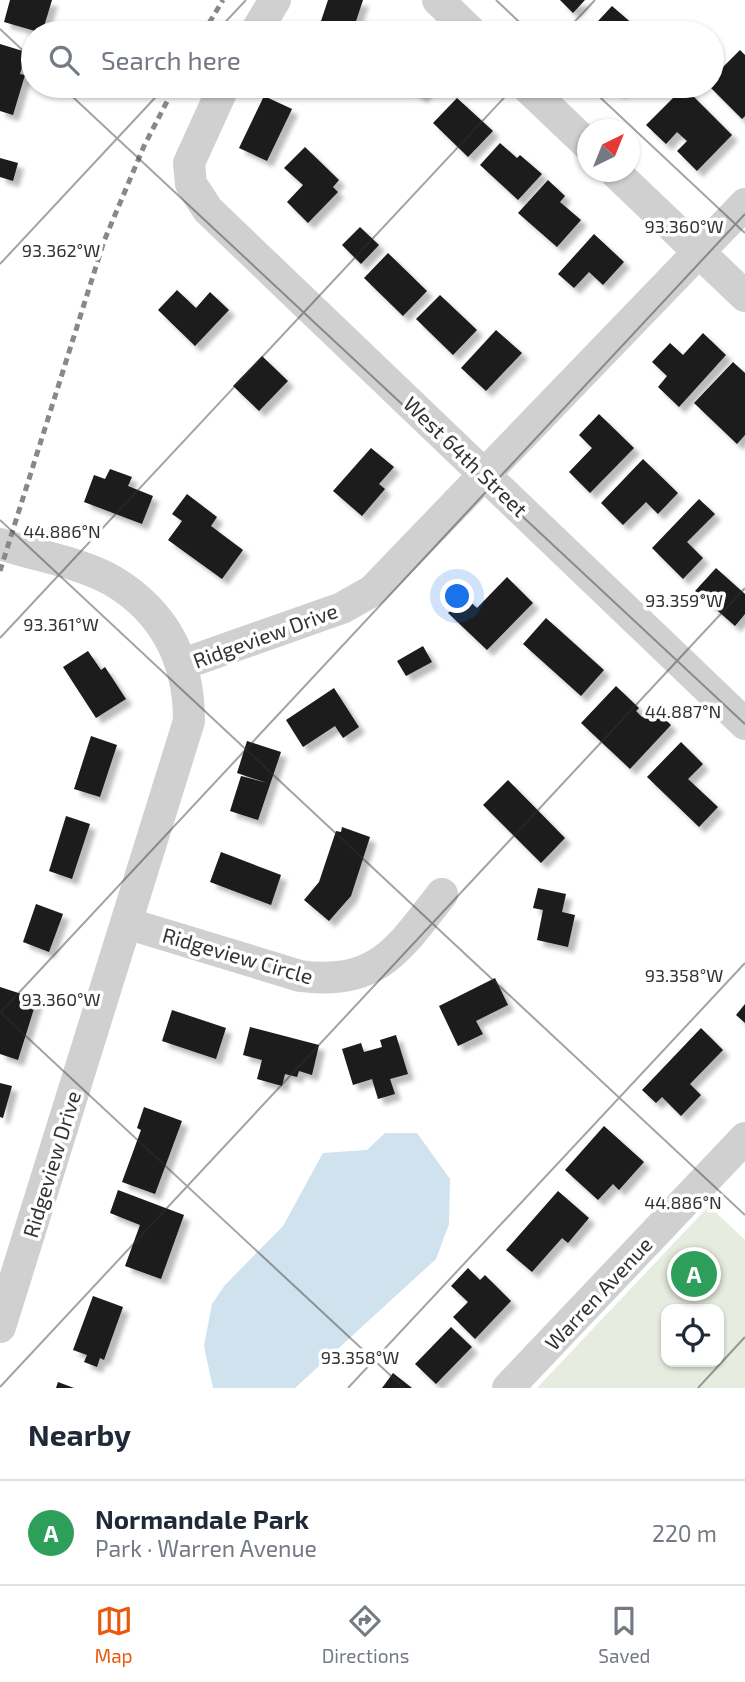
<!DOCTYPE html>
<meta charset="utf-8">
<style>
body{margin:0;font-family:"Exo 2",sans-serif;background:#f6f6f7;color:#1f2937}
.controls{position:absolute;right:21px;bottom:21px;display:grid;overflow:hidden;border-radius:14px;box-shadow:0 2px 5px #0004}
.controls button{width:63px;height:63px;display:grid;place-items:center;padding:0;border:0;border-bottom:2px solid #e0e1e3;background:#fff;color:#1f2937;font:35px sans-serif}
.compass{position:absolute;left:577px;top:119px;width:63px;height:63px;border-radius:50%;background:#fff;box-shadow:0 2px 5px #0004;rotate:43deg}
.you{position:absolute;left:458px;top:597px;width:24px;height:24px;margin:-18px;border:5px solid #fff;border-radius:50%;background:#1a73e8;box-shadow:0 0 0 10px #1a73e833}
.badge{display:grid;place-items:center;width:46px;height:46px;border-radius:50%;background:#ea580c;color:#fff;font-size:23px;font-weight:700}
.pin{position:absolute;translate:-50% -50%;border:4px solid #fff;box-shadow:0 2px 7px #0006}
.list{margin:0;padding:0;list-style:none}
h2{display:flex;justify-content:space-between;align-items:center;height:91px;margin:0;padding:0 28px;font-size:30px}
h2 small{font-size:23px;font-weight:400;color:#747a83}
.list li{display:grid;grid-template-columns:46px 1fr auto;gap:21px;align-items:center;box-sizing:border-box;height:105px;padding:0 28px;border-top:2px solid #e0e1e3}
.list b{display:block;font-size:26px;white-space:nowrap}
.list p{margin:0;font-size:23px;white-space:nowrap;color:#747a83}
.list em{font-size:23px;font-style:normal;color:#747a83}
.icon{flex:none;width:38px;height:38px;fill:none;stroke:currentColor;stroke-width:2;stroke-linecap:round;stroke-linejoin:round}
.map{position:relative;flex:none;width:745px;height:1388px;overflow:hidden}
.search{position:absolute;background:#fff;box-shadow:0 2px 5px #0004;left:21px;right:21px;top:21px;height:77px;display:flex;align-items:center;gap:18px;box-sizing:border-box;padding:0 24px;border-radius:38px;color:#747a83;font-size:26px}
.sheet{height:196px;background:#fff}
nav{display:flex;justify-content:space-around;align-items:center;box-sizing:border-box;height:98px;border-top:2px solid #e0e1e3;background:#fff;font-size:19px;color:#747a83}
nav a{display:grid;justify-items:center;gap:4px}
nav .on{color:#ea580c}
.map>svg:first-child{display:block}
.green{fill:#e6ecdf;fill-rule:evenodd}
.water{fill:#cfe2ee}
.building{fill:#1a1a1a;filter:url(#shadow)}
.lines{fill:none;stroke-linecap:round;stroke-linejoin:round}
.minor{stroke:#d0d0d0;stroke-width:32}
.rail{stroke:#888;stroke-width:5;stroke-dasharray:7 5;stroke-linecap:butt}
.ticks{fill:none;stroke:#333;stroke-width:2;stroke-opacity:0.45}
.labels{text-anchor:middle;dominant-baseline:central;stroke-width:7;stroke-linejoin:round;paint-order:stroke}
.street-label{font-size:21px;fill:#333;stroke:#fff}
.ticks-label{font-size:18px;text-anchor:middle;fill:#333;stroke:#fff;stroke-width:7;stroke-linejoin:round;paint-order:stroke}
</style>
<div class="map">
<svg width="745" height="1388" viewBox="0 0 745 1388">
<defs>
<filter id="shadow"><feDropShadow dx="6" dy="6" stdDeviation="2" flood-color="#0004"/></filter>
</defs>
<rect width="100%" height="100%" fill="#fff"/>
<path class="green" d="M709,1206L745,1240V1388H537ZM666,1309H719V1362H666Z"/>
<path class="water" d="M385,1133H417L450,1179L449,1224L436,1259L295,1388H213L204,1346L212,1304L225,1285L283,1226L323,1153L367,1150Z"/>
<path class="building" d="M10,0H52L42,33L4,22Z
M328,0H363L352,33H317Z
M560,0H585L573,13Z
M612,6L643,33H587Z
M0,44L26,52L20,74L25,75L13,115L0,111Z
M740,50L745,55V116L742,119L709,86H712V78Z
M407,86H430L421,97Z
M612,86H627L620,93Z
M684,87L732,135L697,171L677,151L687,141L677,132L666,144L646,125Z
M264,96L292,109L267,161L239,148Z
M457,98L493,131L468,157L433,123Z
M500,143L517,158L520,155L542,174L518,200L480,165Z
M305,147L339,180L333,187L338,192L308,223L287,202L303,185L284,168Z
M0,158L18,163L13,181L0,177Z
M548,180L565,196L560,202L581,220L557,247L518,213Z
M360,227L379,245L361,264L342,245Z
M594,234L624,262L603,285L589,272L574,288L558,274Z
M388,253L427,291L403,316L364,278Z
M177,290L196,308L210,292L229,310L195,346L158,310Z
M440,295L477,330L453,355L416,319Z
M496,330L522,353L486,391L461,368Z
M703,333L726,355L679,407L658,387L667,376L652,362L670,343L683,355Z
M262,356L288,381L259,411L233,386Z
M733,362L745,373V435L737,444L694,403Z
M599,414L634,448L590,493L569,472L592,448L579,435Z
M371,448L394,467L379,484L385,489L362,516L333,491Z
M643,459L678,493L658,514L646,502L623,525L601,503Z
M110,469L132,477L128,486L153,496L142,524L84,502L94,475L105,479Z
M187,494L217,517L211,526L243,550L222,579L168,540L182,521L172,514Z
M699,499L715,514L687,542L703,558L683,579L652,548Z
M716,568L745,594V614L735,626L695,591Z
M507,577L533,603L487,650L448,613L465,597L477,608Z
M546,618L604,670L581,696L523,644Z
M423,646L432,662L406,676L397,661Z
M88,651L101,670L105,667L126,699L96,718L63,667Z
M616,686L639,708L636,711L642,717L652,707L671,725L630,769L581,723Z
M334,688L359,727L343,738L335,726L303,747L286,720Z
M91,736L117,745L100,797L74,789Z
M247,741L281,752L258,820L230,811L241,776L267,783L237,773Z
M681,742L703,764L688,779L718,807L699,827L647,777Z
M508,780L565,838L541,863L483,805Z
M66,816L90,824L72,879L49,871Z
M342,827L370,837L351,896L329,921L304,900L319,882L336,831L341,832Z
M221,852L281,875L271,905L210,882Z
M538,888L566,894L562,912L575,915L568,947L537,940L543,910L533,908Z
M36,904L63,914L49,952L23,942Z
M495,978L508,1005L476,1021L483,1034L458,1046L439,1006Z
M0,987L37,999L18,1060L0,1054Z
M745,1004V1023L736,1015Z
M172,1010L226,1028L216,1059L162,1041Z
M250,1027L319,1045L312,1075L299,1071L297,1077L285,1074L282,1086L257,1079L262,1060L243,1055Z
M701,1028L723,1050L690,1084L701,1095L681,1116L662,1097L656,1103L642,1090Z
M396,1035L408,1074L390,1079L395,1094L378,1099L372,1079L353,1085L342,1049L361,1043L364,1052L382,1047L380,1040Z
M0,1083L12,1086L3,1118L0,1117Z
M144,1107L182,1121L155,1194L122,1182L141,1130L137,1128Z
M604,1126L644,1162L619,1190L613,1184L598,1200L565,1170Z
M118,1190L184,1215L161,1279L125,1266L140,1225L110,1213Z
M558,1191L589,1218L568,1243L562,1238L532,1272L506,1250Z
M468,1268L480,1280L485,1275L511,1301L475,1339L453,1317L468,1302L451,1286Z
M93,1296L123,1307L104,1360L100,1358L97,1367L84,1362L87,1355L73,1350Z
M451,1327L472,1347L436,1384L415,1364Z
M393,1373L412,1388H382Z
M58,1382L74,1388H56Z"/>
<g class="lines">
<path class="minor" d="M438,0L472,33
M255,33L275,0
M224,86L189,163L191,184L208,210L745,724
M526,86L588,145
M615,172L745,296
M0,544C36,556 80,562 113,581C166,613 189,661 189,721L0,1327
M183,664L342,608L372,591L745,204
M126,923L300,976C378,986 398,950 442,894
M508,1388L745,1138"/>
<path class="rail" d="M203,33L223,0
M0,571L104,241L144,146L175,86"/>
</g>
<path class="ticks" d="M496,0L531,33M0,29L33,60M215,33L246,0M564,33L595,0M61,86L745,724M588,86L745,233M0,264L166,86M0,520L745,1215M0,638L515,86M0,1012L404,1388M0,1013L745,214M0,1387L745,588M348,1388L745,963M698,1388L745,1337"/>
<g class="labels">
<g class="street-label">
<text transform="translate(466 456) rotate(44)">West 64th Street</text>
<text transform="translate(265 635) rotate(-20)">Ridgeview Drive</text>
<text transform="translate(238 955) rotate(16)">Ridgeview Circle</text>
<text transform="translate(51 1164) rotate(-73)">Ridgeview Drive</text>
<text transform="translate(598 1293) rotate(-47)">Warren Avenue</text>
</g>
</g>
<g class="ticks-label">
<text x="684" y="233">93.360°W</text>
<text x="61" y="257">93.362°W</text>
<text x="62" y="538">44.886°N</text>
<text x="684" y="607">93.359°W</text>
<text x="61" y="631">93.361°W</text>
<text x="683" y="718">44.887°N</text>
<text x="684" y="982">93.358°W</text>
<text x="61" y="1006">93.360°W</text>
<text x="683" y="1209">44.886°N</text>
<text x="360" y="1364">93.358°W</text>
</g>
</svg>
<div class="controls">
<button><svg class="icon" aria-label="locate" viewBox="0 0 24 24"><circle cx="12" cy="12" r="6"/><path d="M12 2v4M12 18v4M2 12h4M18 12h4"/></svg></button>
</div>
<svg class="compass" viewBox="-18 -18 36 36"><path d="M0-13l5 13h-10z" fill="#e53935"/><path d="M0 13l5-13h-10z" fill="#747a83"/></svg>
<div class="you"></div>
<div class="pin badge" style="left:694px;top:1274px;background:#2e9e5b">A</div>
<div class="search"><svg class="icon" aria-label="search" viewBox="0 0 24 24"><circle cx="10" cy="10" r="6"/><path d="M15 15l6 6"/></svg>Search here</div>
</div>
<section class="sheet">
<h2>Nearby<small></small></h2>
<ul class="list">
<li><span class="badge" style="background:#2e9e5b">A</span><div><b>Normandale Park</b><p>Park · Warren Avenue</p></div><em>220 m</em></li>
</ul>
</section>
<nav>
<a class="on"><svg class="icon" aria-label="map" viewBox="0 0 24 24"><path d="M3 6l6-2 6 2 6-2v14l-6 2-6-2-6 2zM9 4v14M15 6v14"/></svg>Map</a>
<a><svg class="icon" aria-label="directions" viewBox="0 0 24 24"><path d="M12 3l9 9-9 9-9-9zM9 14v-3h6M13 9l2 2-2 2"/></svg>Directions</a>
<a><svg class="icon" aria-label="saved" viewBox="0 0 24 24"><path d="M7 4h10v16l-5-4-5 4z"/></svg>Saved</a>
</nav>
